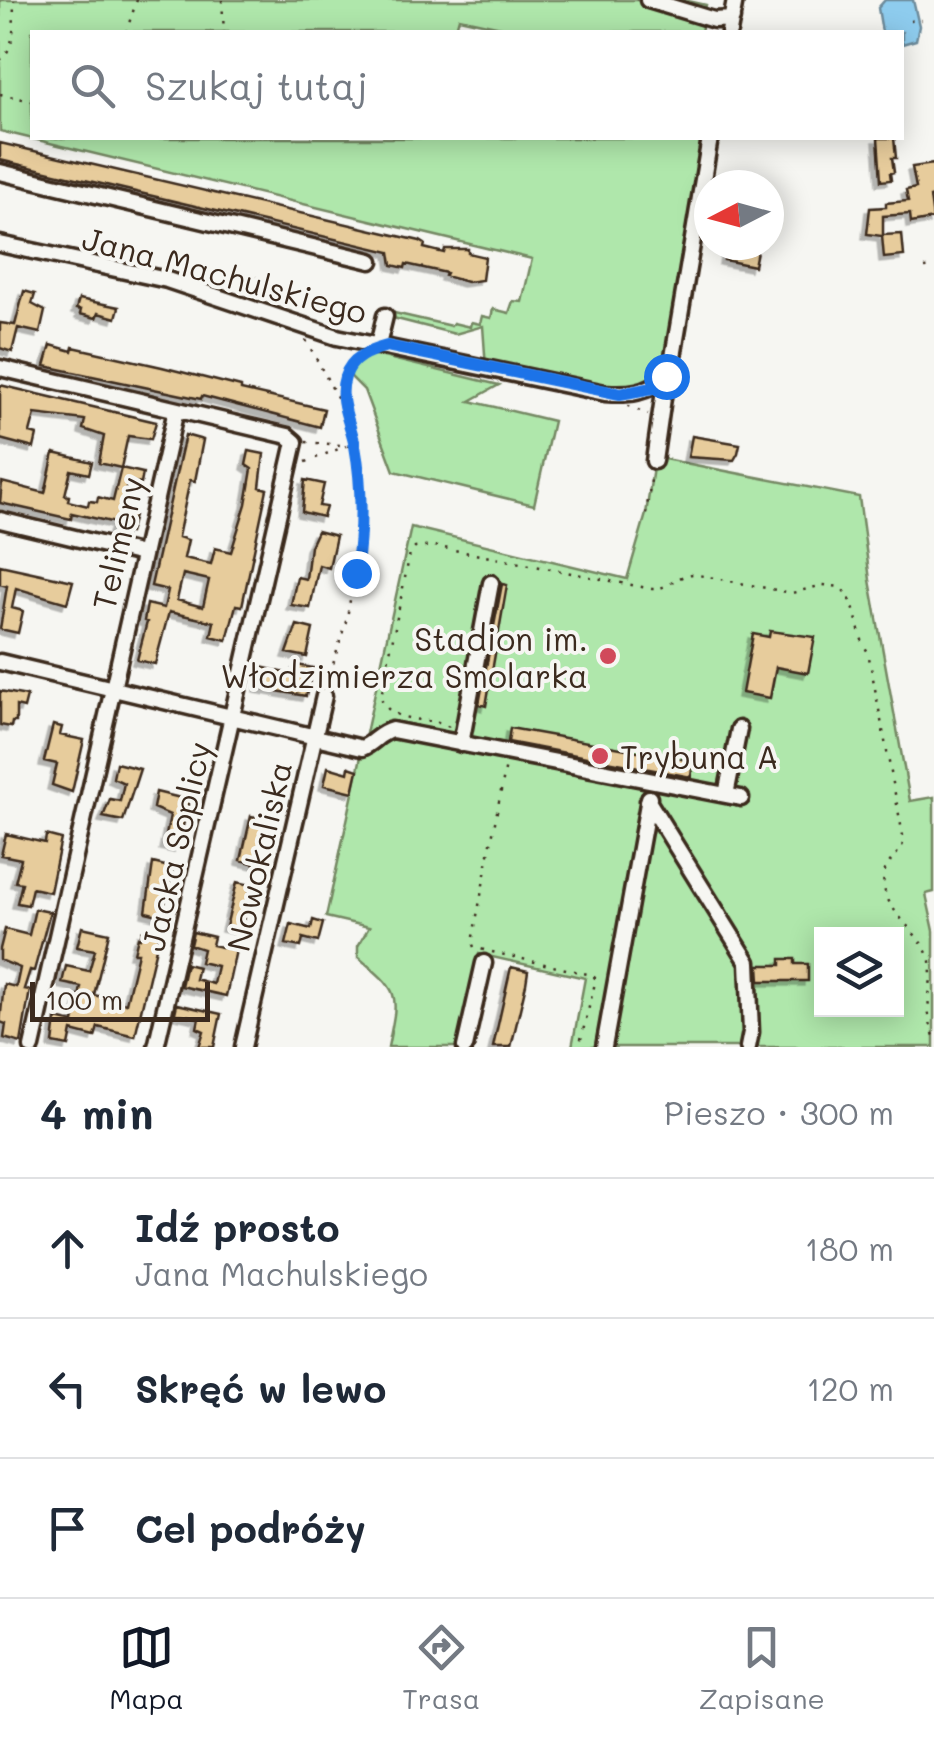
<!DOCTYPE html>
<html lang="pl">
<meta charset="utf-8">
<style>
body{margin:0;font-family:Mali,sans-serif;background:#f6f6f7;color:#1f2937}
.controls{position:absolute;right:30px;bottom:30px;display:grid;overflow:hidden;border-radius:0px;box-shadow:0 5px 25px #0003}
.controls button{width:90px;height:90px;display:grid;place-items:center;padding:0;border:0;border-bottom:2px solid #e0e1e3;background:#fff;color:#1f2937;font:50px sans-serif}
.compass{position:absolute;left:694px;top:170px;width:90px;height:90px;border-radius:50%;background:#fff;box-shadow:0 5px 25px #0003;rotate:264deg}
.scale{position:absolute;left:30px;bottom:25px;width:180px;box-sizing:border-box;padding-left:10px;border:5px solid #3b2a1e;border-top:0;font-size:28px;line-height:35px;white-space:nowrap;color:#3b2a1e;-webkit-text-stroke:8px #f6f6f2;paint-order:stroke}
.stop{position:absolute;width:30px;height:30px;margin:-22px;border:8px solid #1a73e8;border-radius:50%;background:#fff}
.stop.end{background:#1a73e8;border-color:#fff;box-shadow:0 2px 10px #0008}
.list{margin:0;padding:0;list-style:none}
h2{display:flex;justify-content:space-between;align-items:center;height:130px;margin:0;padding:0 40px;font-size:42px}
h2 small{font-size:32px;font-weight:400;color:#747a83}
.list li{display:grid;grid-template-columns:65px 1fr auto;gap:30px;align-items:center;box-sizing:border-box;height:140px;padding:0 40px;border-top:2px solid #e0e1e3}
.list b{display:block;font-size:38px;white-space:nowrap}
.list p{margin:0;font-size:32px;white-space:nowrap;color:#747a83}
.list em{font-size:32px;font-style:normal;color:#747a83}
.icon{flex:none;width:55px;height:55px;fill:none;stroke:currentColor;stroke-width:2;stroke-linecap:round;stroke-linejoin:round}
.map{position:relative;flex:none;width:934px;height:1047px;overflow:hidden}
.search{position:absolute;background:#fff;box-shadow:0 5px 25px #0003;left:30px;right:30px;top:30px;height:110px;display:flex;align-items:center;gap:25px;box-sizing:border-box;padding:0 35px;border-radius:0px;color:#747a83;font-size:38px}
.sheet{height:550px;background:#fff}
nav{display:flex;justify-content:space-around;align-items:center;box-sizing:border-box;height:140px;border-top:2px solid #e0e1e3;background:#fff;font-size:28px;color:#747a83}
nav a{display:grid;justify-items:center;gap:5px}
nav .on{color:#111827}
.map>svg:first-child{display:block}
.green{fill:#afe7ab;stroke:#758864;stroke-width:2.5;fill-rule:evenodd}
.water{fill:#8eccee;stroke:#6d8b9b;stroke-width:2.5}
.building{fill:#e7cc9c;stroke:#3b2a1e;stroke-width:2.5;fill-rule:evenodd;filter:url(#shadow)}
.lines{fill:none;stroke-linecap:round;stroke-linejoin:round}
.minor-casing{stroke:#3b2a1e;stroke-width:21}
.path{stroke:#3b2a1e;stroke-width:2.5;stroke-dasharray:2.5 8;stroke-linecap:butt}
.minor{stroke:#f6f6f2;stroke-width:14}
.route{stroke:#1a73e8;stroke-width:12}
.poi-dot{fill:#d1495b;stroke:#f6f6f2;stroke-width:4}
.labels{text-anchor:middle;dominant-baseline:central;stroke-width:8;stroke-linejoin:round;paint-order:stroke}
.street-label{font-size:32px;fill:#3b2a1e;stroke:#f6f6f2}
.poi-label{font-size:32px;fill:#3b2a1e;stroke:#f6f6f2;text-anchor:end}
</style>
<div class="map">
<svg width="934" height="1047" viewBox="0 0 934 1047">
<defs>
<filter id="shadow"><feDropShadow dx="-4.5" dy="4.5" stdDeviation="0" flood-color="#0004"/></filter>
</defs>
<rect width="100%" height="100%" fill="#f6f6f2"/>
<filter id="ink" filterUnits="userSpaceOnUse"><feTurbulence type="fractalNoise" baseFrequency=".01" numOctaves="2"/><feDisplacementMap in="SourceGraphic" scale="20" xChannelSelector="R" yChannelSelector="G"/><feConvolveMatrix kernelMatrix="1 2 1 2 8 2 1 2 1" color-interpolation-filters="sRGB"/></filter>
<g filter="url(#ink)">
<path class="green" d="M0,0H684L706,5L701,32H524L459,18L455,32H32V138H704L666,377L637,393L486,368L483,326L455,334L389,317L390,312L451,326L453,323L470,327L471,322L480,324L482,316L491,318L493,309L509,313L513,301L522,302L532,259L0,131Z
M367,353L499,385L470,401L553,421L534,505L394,471L364,390L346,372L358,358Z
M659,458L859,497L870,580L910,801L934,797V892L926,894L934,931V1047H572L585,978L479,954L458,1047H388C399,993 401,993 358,957V946L369,927L326,917L411,527L627,579L646,514L654,461ZM822,934H896V1009H822Z"/>
<path class="water" d="M885,0H913L919,26L916,40L902,44V32H882L878,8Z"/>
<path class="building" d="M878,138H894L896,158H892L894,172L890,173L891,180L881,181Z
M0,143L420,241L425,244L424,248L444,253L445,249H468V253L485,257L482,280L467,282L445,276L446,273L406,264L405,268L392,265L390,252L0,160Z
M934,164V196L930,197L933,219L911,223L910,214L883,216V235L902,234L904,256L884,258L882,236L867,234L870,208L886,207V203L908,201L906,190L916,188L912,167Z
M727,245L758,246L754,266L724,260Z
M24,291L35,294L32,304L45,311L40,333L18,328L12,352L0,348V323L15,325Z
M79,299L119,307L116,318L98,313L96,318L80,314L81,310L76,309Z
M51,345L72,351L73,347L162,367L241,387V390L324,409L320,427L202,396L201,399L45,366Z
M0,385L156,422L151,439L128,436L121,468L99,463L104,436L83,429L85,420L35,414L30,433L37,435L34,448L0,439Z
M185,435L203,440L195,481L190,480L178,537L188,540L184,558L211,564L215,548L231,552L246,504L252,469L246,465L249,451L264,454L260,487L267,489L242,606L236,605L227,640L211,636L214,622L169,612L155,664L137,660L147,622L144,621L147,604L164,608L168,590L151,586ZM183,574L209,580L203,607L177,600Z
M692,436L740,444L738,453L734,460L688,457Z
M54,453L92,462L89,474L71,470L65,495L69,496L68,501L88,506L89,501L97,502L98,497L113,501L121,468L143,473L141,484L128,481L121,509L134,516L129,533L113,529L115,523L72,513L71,519L0,503L2,482L45,493Z
M305,480L324,484L319,506L326,507L323,517L302,512Z
M317,531L336,536L329,568L319,565L310,608L291,605L297,577L306,579L310,546Z
M0,565L73,581L67,603L16,588L12,608L23,611L18,633L0,629L7,586L0,584Z
M502,584L507,585L486,706L479,704Z
M297,625L313,629L307,657L287,653Z
M770,631L815,637L808,673L776,667L770,698L742,693L753,634L769,637Z
M297,665L313,668L306,696L259,688L261,667L294,675Z
M0,691L27,696L24,708L16,706V722H12L11,727L0,725Z
M53,725L62,727L60,735L84,740L72,792L52,785L57,764L44,761Z
M510,728L693,761L691,777L508,742Z
M116,763L140,769L123,821L103,817L110,799L120,801L124,783L113,778Z
M328,767L348,773L349,767L358,770L353,792L324,785Z
M156,792L189,800L178,848L164,845L170,815L153,808Z
M251,816L266,819L256,864L241,860Z
M6,834L45,843L46,835L61,839L50,892L32,888L28,905L17,903L22,883L15,882L21,859L1,855Z
M153,863L173,868L162,916L146,912Z
M237,882L251,885L241,930L226,927Z
M35,909L50,912L34,971L30,970L24,989L30,990L21,1043L4,1038L6,1024L0,1022L4,984L16,987L20,968L0,960V949L5,929L29,935Z
M313,920L323,923L318,942L303,938L301,947L286,944L291,924L311,929Z
M82,927L109,933L94,995L126,1003L138,953H134L138,937L140,938L142,931L159,935L135,1036L98,1027L95,1037L72,1031L69,1046L53,1043L56,1019L74,1023L81,987L62,983L66,966L89,971L95,950L77,947Z
M193,932L214,937L212,945L236,950L226,996L181,986L186,964L198,967L195,979L213,984L217,966L200,962L203,949L190,945Z
M781,959H795V964H808V981H760L759,965H781Z
M511,967L528,971L526,984L511,1047H493Z
M177,1004L221,1014L214,1047H199L204,1031L197,1028L199,1018L175,1013Z"/>
<g class="lines">
<g class="minor-casing">
<path id="minor" d="M648,0L714,20L732,19
M729,32L735,0
M0,172L371,261
M0,244L167,280L337,337L605,393C629,395 647,393 666,377
M378,345L385,316
M0,368L288,436L295,442L156,1047
M654,461L666,377L672,363L710,138
M0,520L142,554
M0,662L362,748C374,743 379,733 392,730L741,798
M461,744L491,583
M726,795L739,729
M648,801L748,962L751,1032L748,1047
M32,1047L176,410
M243,1047L324,696
M465,1047L484,963
M604,1047L649,798"/>
</g>
<path class="path" d="M222,0L224,32
M910,21L921,20
M126,32L137,0
M0,60C17,47 13,20 14,0
M0,94L32,101
M173,267L196,266L257,278L278,302
M925,268L934,267
M306,340L344,410L355,446L363,522L347,618L328,681
M628,406L648,414
M344,408C341,386 344,373 359,357
M306,442L352,446
M306,462L346,446
M646,514L652,473
M449,727C428,716 389,725 381,697L410,553L415,548L434,546L652,589C669,589 677,575 693,574L792,593L823,585L840,587C860,605 854,631 868,652L904,841C900,855 887,860 884,874C878,910 921,929 930,961C934,990 922,1003 934,1036
M484,950L474,947L472,942L506,765
M492,952L592,975L596,979L579,1047"/>
<use href="#minor" class="minor"/>
</g>
</g>
<g class="lines" filter="url(#ink)">
<path class="route" d="M356,573C362,530 363,489 355,446C351,423 337,401 345,377C351,357 369,351 387,346L620,394L653,388L666,376"/>
</g>
<g class="poi-dot">
<circle cx="608" cy="656" r="10"/>
<circle cx="600" cy="756" r="10"/>
</g>
<g class="labels">
<g class="street-label">
<text transform="translate(225 274) rotate(15)">Jana Machulskiego</text>
<text transform="translate(117 543) rotate(-77)">Telimeny</text>
<text transform="translate(175 846) rotate(-77)">Jacka Soplicy</text>
<text transform="translate(258 856) rotate(-77)">Nowokaliska</text>
</g>
<g class="poi-label">
<text x="588" y="638">Stadion im.<tspan x="588" dy="37">Włodzimierza Smolarka</tspan></text>
<text x="620" y="756" text-anchor="start">Trybuna A</text>
</g>
</g>
</svg>
<div class="controls">
<button><svg class="icon" aria-label="layers" viewBox="0 0 24 24"><path d="M12 4l9 5-9 5-9-5zM3 14l9 5 9-5"/></svg></button>
</div>
<svg class="compass" viewBox="-18 -18 36 36"><path d="M0-13l5 13h-10z" fill="#e53935"/><path d="M0 13l5-13h-10z" fill="#747a83"/></svg>
<div class="scale">100 m</div>
<div class="stop" style="left:666px;top:376px"></div>
<div class="stop end" style="left:356px;top:573px"></div>
<div class="search"><svg class="icon" aria-label="search" viewBox="0 0 24 24"><circle cx="10" cy="10" r="6"/><path d="M15 15l6 6"/></svg>Szukaj tutaj</div>
</div>
<section class="sheet">
<h2>4 min<small>Pieszo · 300 m</small></h2>
<ul class="list">
<li><svg class="icon" aria-label="ahead" viewBox="0 0 24 24"><path d="M12 20V5M6 11l6-6 6 6"/></svg><div><b>Idź prosto</b><p>Jana Machulskiego</p></div><em>180 m</em></li>
<li><svg class="icon" aria-label="left" viewBox="0 0 24 24"><path d="M17 20v-9H6M10 6l-5 5 5 5"/></svg><div><b>Skręć w lewo</b></div><em>120 m</em></li>
<li><svg class="icon" aria-label="arrive" viewBox="0 0 24 24"><path d="M6 21V4h12l-3 4 3 4H6"/></svg><div><b>Cel podróży</b></div></li>
</ul>
</section>
<nav>
<a class="on"><svg class="icon" aria-label="map" viewBox="0 0 24 24"><path d="M3 6l6-2 6 2 6-2v14l-6 2-6-2-6 2zM9 4v14M15 6v14"/></svg>Mapa</a>
<a><svg class="icon" aria-label="directions" viewBox="0 0 24 24"><path d="M12 3l9 9-9 9-9-9zM9 14v-3h6M13 9l2 2-2 2"/></svg>Trasa</a>
<a><svg class="icon" aria-label="saved" viewBox="0 0 24 24"><path d="M7 4h10v16l-5-4-5 4z"/></svg>Zapisane</a>
</nav>
